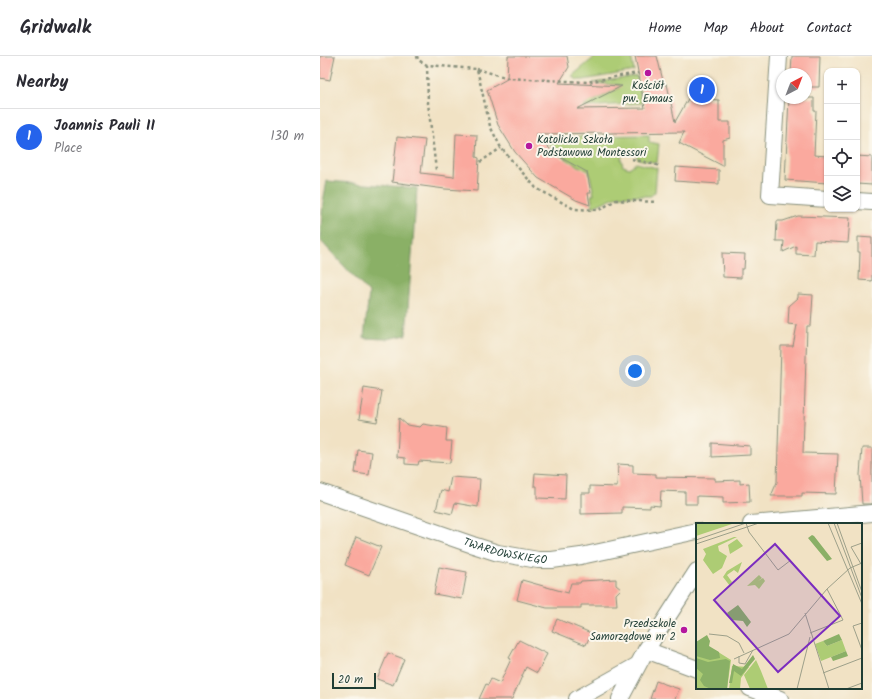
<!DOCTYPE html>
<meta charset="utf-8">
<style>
body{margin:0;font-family:Kalam,sans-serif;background:#f7f7f7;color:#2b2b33}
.controls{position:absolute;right:12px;top:12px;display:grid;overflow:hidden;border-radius:8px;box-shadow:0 1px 3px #0004}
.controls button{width:36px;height:36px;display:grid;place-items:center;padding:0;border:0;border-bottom:1px solid #e1e1e2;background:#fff;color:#2b2b33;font:20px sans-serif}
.compass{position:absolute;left:456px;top:12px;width:36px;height:36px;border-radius:50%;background:#fff;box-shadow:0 1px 3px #0004;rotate:42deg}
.scale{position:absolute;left:12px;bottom:10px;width:44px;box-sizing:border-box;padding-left:4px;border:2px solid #1f3d34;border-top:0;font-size:11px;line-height:14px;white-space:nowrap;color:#1f3d34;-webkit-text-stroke:3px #fbf7ec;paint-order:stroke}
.you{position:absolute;left:315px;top:315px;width:14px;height:14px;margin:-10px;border:3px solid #fff;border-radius:50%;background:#1a73e8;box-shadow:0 0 0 6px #1a73e833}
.badge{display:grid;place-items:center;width:26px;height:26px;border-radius:50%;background:#2563eb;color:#fff;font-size:13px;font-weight:700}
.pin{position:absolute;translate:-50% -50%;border:2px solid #fff;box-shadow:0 1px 4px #0006}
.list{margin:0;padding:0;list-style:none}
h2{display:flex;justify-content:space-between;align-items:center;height:52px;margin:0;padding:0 16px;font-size:17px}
h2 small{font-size:13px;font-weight:400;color:#7c7c81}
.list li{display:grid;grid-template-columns:26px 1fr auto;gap:12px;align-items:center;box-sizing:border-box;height:56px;padding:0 16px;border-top:1px solid #e1e1e2}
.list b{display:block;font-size:15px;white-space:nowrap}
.list p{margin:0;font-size:13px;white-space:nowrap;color:#7c7c81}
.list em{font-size:13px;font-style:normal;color:#7c7c81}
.icon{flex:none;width:22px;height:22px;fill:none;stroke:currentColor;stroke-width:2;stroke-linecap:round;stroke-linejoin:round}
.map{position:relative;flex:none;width:552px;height:643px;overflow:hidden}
header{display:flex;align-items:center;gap:24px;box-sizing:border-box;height:56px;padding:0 20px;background:#fff;border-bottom:1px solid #e1e1e2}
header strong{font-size:19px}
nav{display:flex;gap:22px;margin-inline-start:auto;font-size:14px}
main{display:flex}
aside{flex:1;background:#fff}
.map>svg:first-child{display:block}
.green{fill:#adcc74;stroke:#668454}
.forest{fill:#8ab066;stroke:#54764d}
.building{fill:#faa99e}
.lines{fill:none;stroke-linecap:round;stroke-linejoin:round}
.minor-casing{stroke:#88907c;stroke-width:18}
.path{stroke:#88907c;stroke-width:2.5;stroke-dasharray:3 3;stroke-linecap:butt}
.minor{stroke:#fff;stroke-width:16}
.poi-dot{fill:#b5179e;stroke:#fbf7ec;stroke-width:1.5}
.labels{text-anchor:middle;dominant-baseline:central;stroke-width:4;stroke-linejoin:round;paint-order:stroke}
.poi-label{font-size:11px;fill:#1f3d34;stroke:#fbf7ec}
.street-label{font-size:11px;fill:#1f3d34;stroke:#fbf7ec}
.inset-road{fill:none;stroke:#9da08a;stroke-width:1}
.view{fill:#7b2cbf;fill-opacity:0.15;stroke:#7b2cbf;stroke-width:2}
.inset-edge{fill:none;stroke:#1f3d34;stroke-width:2}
</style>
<header>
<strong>Gridwalk</strong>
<nav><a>Home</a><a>Map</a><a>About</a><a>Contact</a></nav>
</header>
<main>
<aside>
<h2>Nearby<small></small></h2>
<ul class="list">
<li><span class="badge">1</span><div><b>Joannis Pauli II</b><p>Place</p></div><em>130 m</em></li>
</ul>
</aside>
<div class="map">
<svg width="552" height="643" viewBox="0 0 552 643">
<rect width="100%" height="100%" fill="#fbf7ec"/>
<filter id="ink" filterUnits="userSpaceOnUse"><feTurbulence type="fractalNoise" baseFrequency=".025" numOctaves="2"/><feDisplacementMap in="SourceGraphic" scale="8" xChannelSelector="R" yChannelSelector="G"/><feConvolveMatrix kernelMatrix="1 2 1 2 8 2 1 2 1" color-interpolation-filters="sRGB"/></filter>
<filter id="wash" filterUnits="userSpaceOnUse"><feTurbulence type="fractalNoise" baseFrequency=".012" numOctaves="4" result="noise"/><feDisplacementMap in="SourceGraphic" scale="16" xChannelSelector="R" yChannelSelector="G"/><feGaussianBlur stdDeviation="0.9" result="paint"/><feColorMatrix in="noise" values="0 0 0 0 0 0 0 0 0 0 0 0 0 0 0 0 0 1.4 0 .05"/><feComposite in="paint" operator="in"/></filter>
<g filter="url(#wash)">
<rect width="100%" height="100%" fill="#f1e2c4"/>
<path class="green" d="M276,0H311L314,15L263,24H257L252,20Z
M317,20L322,47L263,51L272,44L274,45L299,32V29L273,27Z
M329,79V86L339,88L337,107L318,103L315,96L308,94L303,97L301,103L303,110L309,112L316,107L337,112L335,136L331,140H297L273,151L271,139H274L269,115C252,108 235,97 224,81Z"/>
<path class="forest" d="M7,125L97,132L86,279L67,283L44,282L49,237L0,184L3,146Z"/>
<g id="blocks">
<path class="building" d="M0,0H15L10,24L0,22Z
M188,0H247L249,11L239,27L302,30L257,53L325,52L315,0H337L344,29L347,28L355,66L373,34L379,33L385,36L387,43L399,44V66H410V82L403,84V110L359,87L364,76L215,78L236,99L267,116L271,137H268L270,149L256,144L218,122L195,96L178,69L167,34L187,23Z
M472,0H500L499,31H486V18H471Z
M469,42H494V55H496L494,99L507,100V127L465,124Z
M136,78L157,79L156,101L159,102L157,135L125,133L72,126L77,81L105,84L101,117L134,121Z
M537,100L552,101V129L537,128Z
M356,111L399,114V128L355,125Z
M478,160L530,162L528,187L495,185L494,199L476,198V190L463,196L464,185H456L457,165H463Z
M538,181L552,182V225L539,224L540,196H538Z
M402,197L425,198L424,213H421V222L403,221Z
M478,238L493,239L491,270H487L483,397L518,398L516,438L482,437V440H451L457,426L461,290H473L477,269L468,268L469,250L478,242Z
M44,332L62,335L57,366L39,363Z
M79,362L87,369L100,371L103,368L127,372L126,385H132L130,407L99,405L98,409L85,408V402L77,401Z
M392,387L430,390V399L392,401Z
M542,392H552V448H542L540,419Z
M38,394L52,396L49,419L35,417Z
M298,408L313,409V417L336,418V421L395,422V425L420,424V428L429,427L430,446L403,447V441L377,440V448H365V436L341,435L340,450L330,449V452L302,451V457L261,458V437H270V430L297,431Z
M215,417L246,419L245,443L217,442V430H214Z
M131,421L160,423L158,451L135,447L132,458L116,454L121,434L128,436Z
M36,481L61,491L49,519L25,509Z
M119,511L147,516L142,543L114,538Z
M296,523V529L301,533L296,538L297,549H261V552H227L197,544L202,524L248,537L251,527H260L261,525Z
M237,563L271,577L266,589L232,575Z
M199,584L227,598L217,617L206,611L192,643H159L166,628L168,629L171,623L180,627L191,603L189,602Z
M68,597L84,603L73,629L57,623Z
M336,625L359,633L355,643H330Z"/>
</g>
</g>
<g filter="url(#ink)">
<use href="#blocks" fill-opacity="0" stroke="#88907c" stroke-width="1"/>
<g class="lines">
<g class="minor-casing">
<g id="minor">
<path d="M459,0L450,139L507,143"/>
<path d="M537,145L552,146"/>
<path id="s1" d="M0,436L153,489L178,497L218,504H232L261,500L377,475"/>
<path d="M431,468L552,457"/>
<path d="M326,594L377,613"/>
<path d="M430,632L460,643"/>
<path d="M257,643L316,610"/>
<path d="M300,643L326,594L377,515"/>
</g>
</g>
<path class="path" d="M97,0L98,4L107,9L157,13L170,70L181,92L216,132L254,153L279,154L296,144L337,146
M107,9L108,47L116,114
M157,13L188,22L267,26L318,17
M312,103L341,110
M160,106L181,92"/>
<use href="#minor" class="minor"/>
</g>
</g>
<g class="poi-dot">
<circle cx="328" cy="17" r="4"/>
<circle cx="209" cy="90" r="4"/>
<circle cx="364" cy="574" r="4"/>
</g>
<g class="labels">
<g class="poi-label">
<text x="328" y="30">Kościół<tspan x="328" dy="13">pw. Emaus</tspan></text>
<text x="217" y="84" text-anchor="start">Katolicka Szkoła<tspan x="217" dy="13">Podstawowa Montessori</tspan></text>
<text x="356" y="568" text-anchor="end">Przedszkole<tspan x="356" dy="13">Samorządowe nr 2</tspan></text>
</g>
<g class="street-label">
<text stroke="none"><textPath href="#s1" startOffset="195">TWARDOWSKIEGO</textPath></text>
</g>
</g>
<g transform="translate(376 467)">
<rect width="166" height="166" fill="#f1e2c4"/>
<path d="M0,0H39L0,13ZM38,14H41L22,23L23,28L31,33L26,45L17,51L7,37L10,31L7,26ZM41,16L47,23L34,31L32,22ZM46,39L42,50L38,47L31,52L36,59L34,63L27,54L31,48ZM63,52L66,55L62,58L67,55L69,58L63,66L59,62L51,63ZM146,117L150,128L125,138L119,121L127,118L131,123ZM19,127L35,137L31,166H0V130ZM60,137L65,148L72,166H54L48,152ZM36,143L53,144L45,155L44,166H33Z" fill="#adcc74"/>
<path d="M116,12L118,13L136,36L131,38L112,15ZM42,82L55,99L51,104L47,98L36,97L31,90ZM143,111L146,117L131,123L127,118ZM11,112L14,118L13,123L23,129L24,135L14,137L0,133V119ZM150,128L152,133L137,138L135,134ZM57,132L59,136L45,153L38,148L36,160H33L37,141L46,146ZM0,135L12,139L30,136L34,138L31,166H15L8,163L4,157L7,151L0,145Z" fill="#8ab066"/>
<path class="inset-road" d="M50,0L53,9L82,47L95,37M132,0L166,81M138,0L166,75M141,0L166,69M0,17L50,0M0,21L63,0M165,41L155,24L166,20M109,90L133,166M166,100L157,103L166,127M114,110L147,97L131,66M13,111L31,113L43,120L48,130M43,133V140L49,141L57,127M38,136L93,111L131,66L154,45L166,40M127,150L166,135M101,166L114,114M150,166L166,160"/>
<path class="view" d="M79,21L144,93L82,149L18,77Z"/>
<rect width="166" height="166" class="inset-edge"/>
</g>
</svg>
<div class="controls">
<button>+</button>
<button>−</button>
<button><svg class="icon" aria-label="locate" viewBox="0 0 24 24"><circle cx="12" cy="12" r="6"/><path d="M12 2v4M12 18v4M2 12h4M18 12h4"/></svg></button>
<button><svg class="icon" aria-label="layers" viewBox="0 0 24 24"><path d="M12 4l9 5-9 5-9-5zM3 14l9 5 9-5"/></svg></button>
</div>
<svg class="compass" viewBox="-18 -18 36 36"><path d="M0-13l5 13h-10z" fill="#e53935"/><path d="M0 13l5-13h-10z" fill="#7c7c81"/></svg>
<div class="scale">20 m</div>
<div class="you"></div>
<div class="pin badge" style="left:382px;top:34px">1</div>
</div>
</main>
